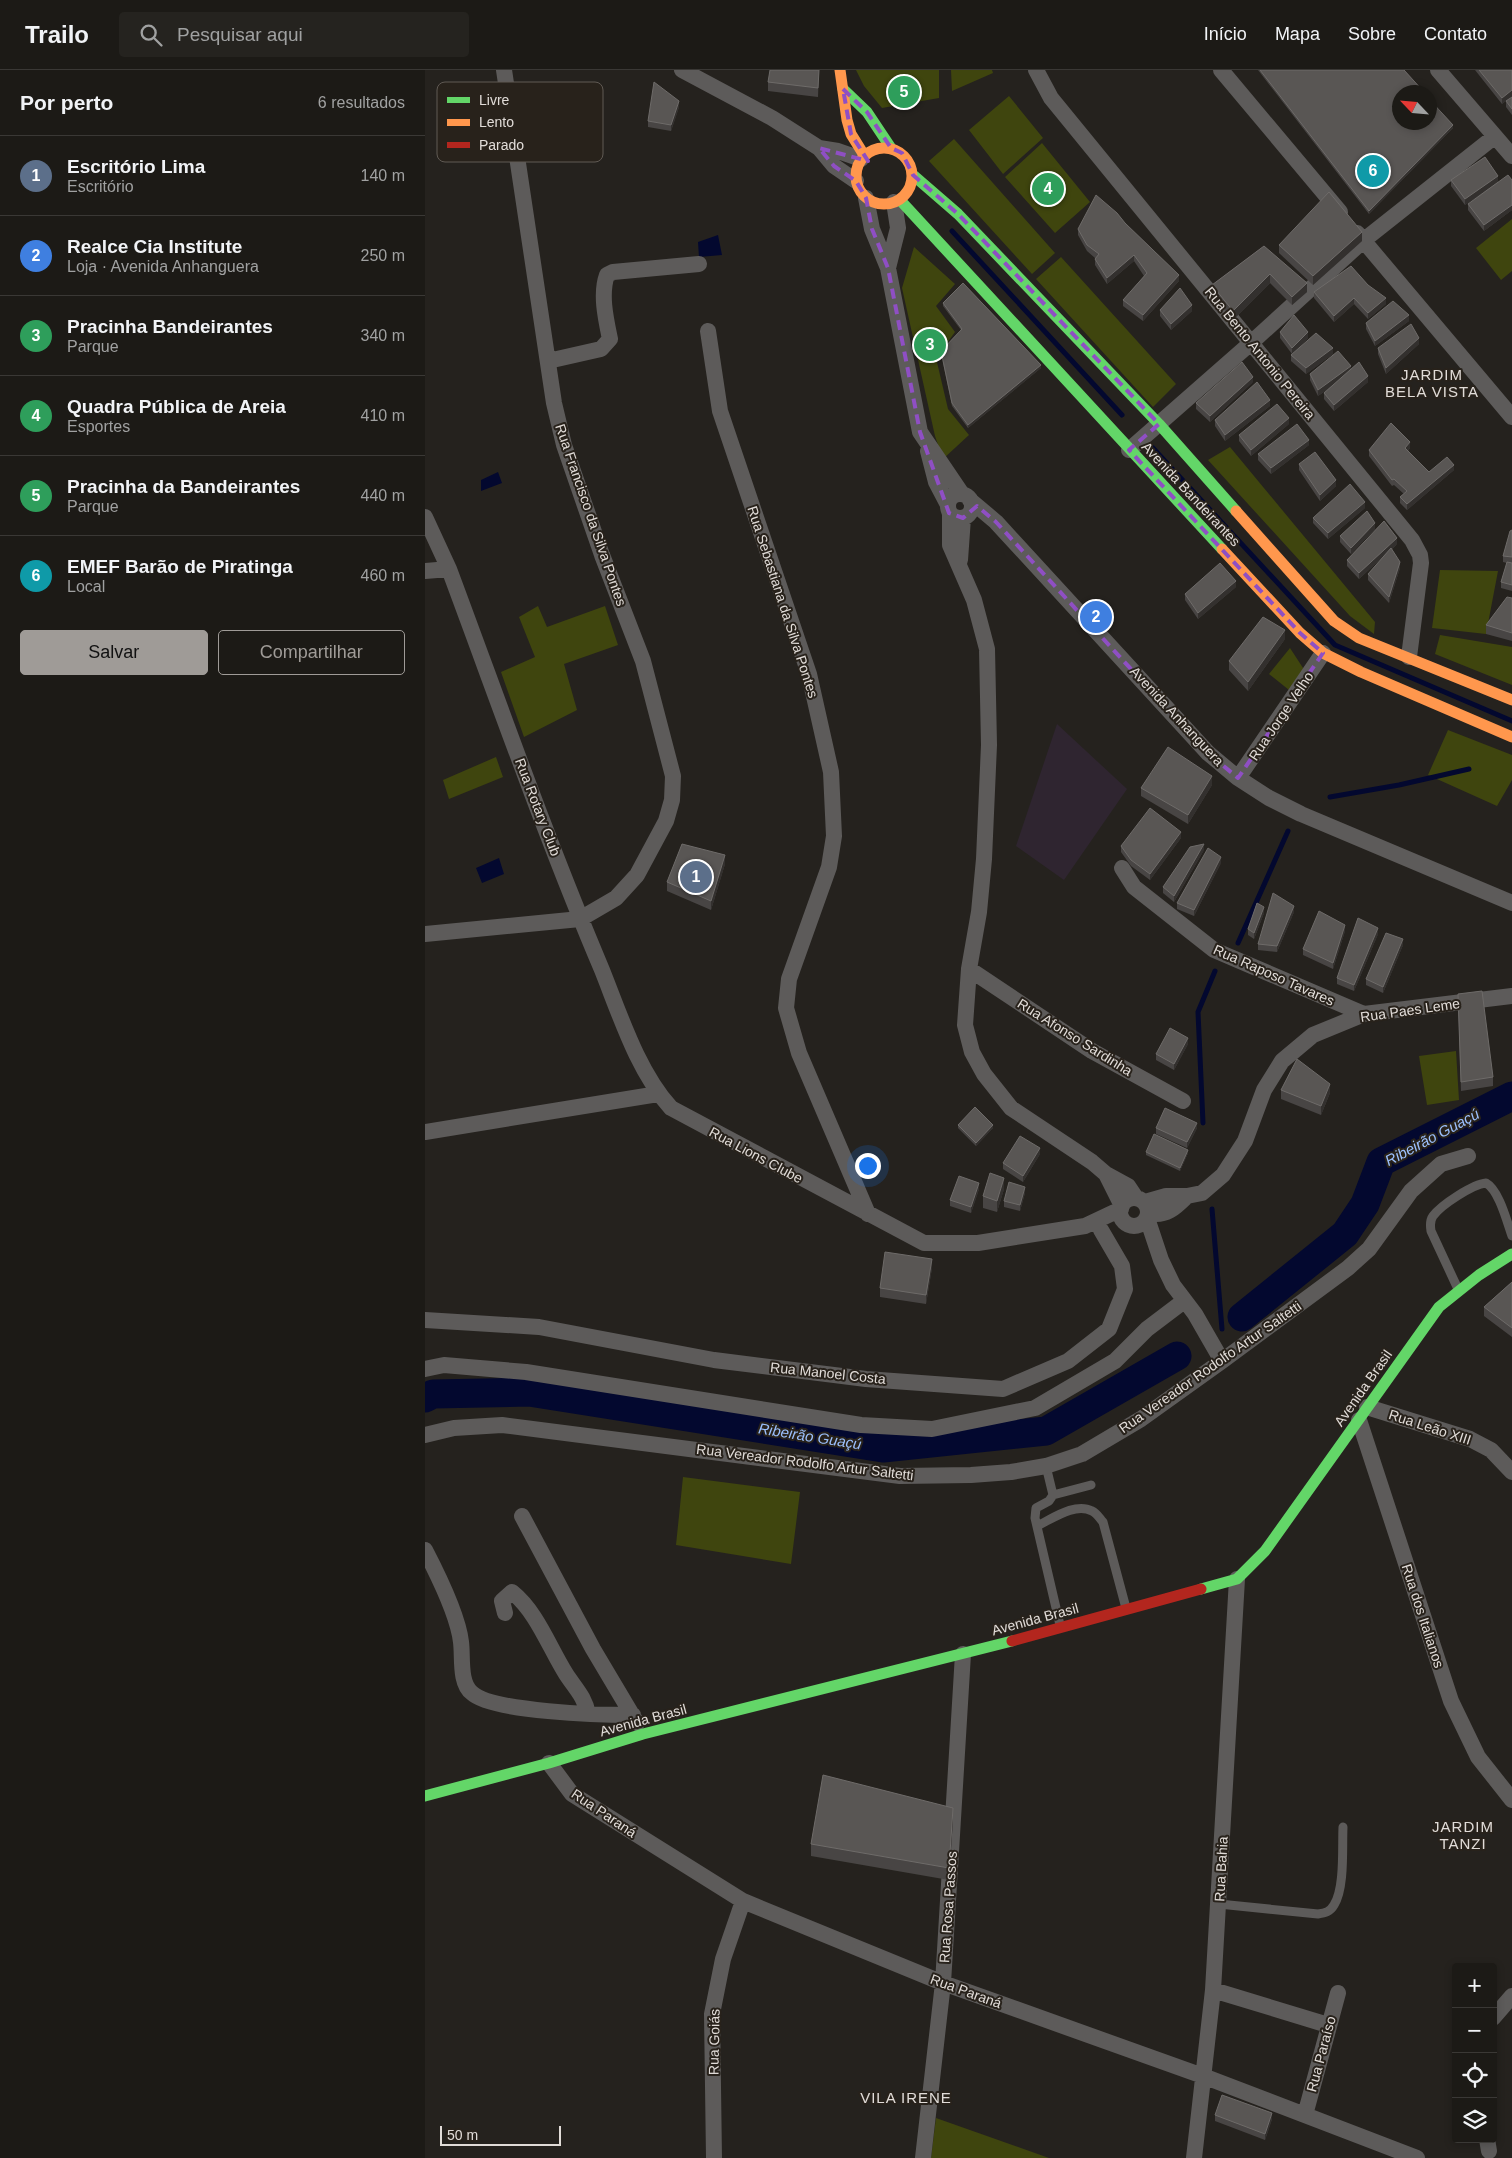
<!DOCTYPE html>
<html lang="pt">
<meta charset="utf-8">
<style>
body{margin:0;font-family:Helvetica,sans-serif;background:#25231f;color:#f1f3f6}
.controls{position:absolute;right:15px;bottom:15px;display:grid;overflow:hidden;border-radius:5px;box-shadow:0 2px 8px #0003}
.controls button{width:45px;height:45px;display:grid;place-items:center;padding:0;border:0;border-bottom:1px solid #3a3835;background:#1c1a16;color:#f1f3f6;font:25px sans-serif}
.compass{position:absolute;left:967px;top:15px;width:45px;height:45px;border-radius:50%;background:#1c1a16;box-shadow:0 2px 8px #0003;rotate:296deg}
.scale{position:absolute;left:15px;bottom:12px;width:121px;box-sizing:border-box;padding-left:5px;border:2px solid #e1dcd8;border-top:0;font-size:14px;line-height:18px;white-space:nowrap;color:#e1dcd8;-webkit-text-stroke:4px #28221b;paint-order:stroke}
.you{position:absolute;left:442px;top:1095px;width:18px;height:18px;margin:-12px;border:4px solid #fff;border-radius:50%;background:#1a73e8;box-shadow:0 0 0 8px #1a73e833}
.badge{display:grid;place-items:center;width:32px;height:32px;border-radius:50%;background:#9f9b97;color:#fff;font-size:16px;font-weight:700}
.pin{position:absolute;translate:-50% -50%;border:2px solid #fff;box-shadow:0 1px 5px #0006}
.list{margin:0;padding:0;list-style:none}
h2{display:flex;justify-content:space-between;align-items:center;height:65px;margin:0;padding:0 20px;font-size:21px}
h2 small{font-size:16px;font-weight:400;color:#a0a1a1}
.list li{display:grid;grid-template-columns:32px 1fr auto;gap:15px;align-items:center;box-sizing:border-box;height:80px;padding:0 20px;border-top:1px solid #3a3835}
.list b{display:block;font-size:19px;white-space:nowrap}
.list p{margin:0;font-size:16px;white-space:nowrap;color:#a0a1a1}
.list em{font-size:16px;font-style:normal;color:#a0a1a1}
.actions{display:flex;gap:10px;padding:15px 20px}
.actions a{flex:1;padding:11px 0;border:1px solid #9f9b97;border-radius:5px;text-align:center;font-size:18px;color:#9f9b97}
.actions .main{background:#9f9b97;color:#111}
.icon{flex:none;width:28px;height:28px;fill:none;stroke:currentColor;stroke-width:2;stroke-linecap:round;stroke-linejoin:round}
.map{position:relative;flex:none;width:1087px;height:2088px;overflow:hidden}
header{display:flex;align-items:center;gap:30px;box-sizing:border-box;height:70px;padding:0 25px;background:#1c1a16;border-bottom:1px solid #3a3835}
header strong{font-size:24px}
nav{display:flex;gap:28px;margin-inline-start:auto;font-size:18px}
.search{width:350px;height:45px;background:#25231f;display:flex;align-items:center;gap:12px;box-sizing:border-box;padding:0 18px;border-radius:5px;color:#a0a1a1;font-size:19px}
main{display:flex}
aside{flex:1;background:#1c1a16}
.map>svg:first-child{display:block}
.education{fill:#2f2530}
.green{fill:#3f450e}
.water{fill:#03082f}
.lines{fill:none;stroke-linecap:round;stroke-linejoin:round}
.stream{stroke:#03082f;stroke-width:5}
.river{stroke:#03082f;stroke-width:29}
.lane{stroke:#5d5b5a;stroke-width:9}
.street{stroke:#5d5b5a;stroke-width:16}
.fast{stroke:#63d668;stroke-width:11}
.slow{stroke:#ff974d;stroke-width:11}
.jam{stroke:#b3261e;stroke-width:11}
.wall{fill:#484544}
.shaded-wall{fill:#33302e}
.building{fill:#595654;stroke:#6e6b69}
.marked{fill:none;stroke:#8f4fc4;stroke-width:4;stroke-dasharray:10 6;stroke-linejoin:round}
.labels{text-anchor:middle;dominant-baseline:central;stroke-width:4;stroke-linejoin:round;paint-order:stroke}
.street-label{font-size:14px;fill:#e1dcd8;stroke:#28221b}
.neighbourhood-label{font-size:15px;letter-spacing:1px;fill:#e1dcd8;stroke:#28221b}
.water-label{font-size:15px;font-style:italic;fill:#9cc0fd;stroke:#28221b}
.key{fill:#28221b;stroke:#605a54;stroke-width:1}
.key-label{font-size:14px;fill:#e1dcd8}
</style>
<header>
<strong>Trailo</strong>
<div class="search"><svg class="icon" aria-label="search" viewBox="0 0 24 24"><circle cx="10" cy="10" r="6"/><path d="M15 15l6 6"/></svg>Pesquisar aqui</div>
<nav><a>Início</a><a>Mapa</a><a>Sobre</a><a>Contato</a></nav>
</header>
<main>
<aside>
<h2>Por perto<small>6 resultados</small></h2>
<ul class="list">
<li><span class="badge" style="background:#5c6f8a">1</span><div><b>Escritório Lima</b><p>Escritório</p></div><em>140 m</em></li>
<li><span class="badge" style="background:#3f7fe0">2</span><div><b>Realce Cia Institute</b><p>Loja · Avenida Anhanguera</p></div><em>250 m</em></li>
<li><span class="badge" style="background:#2e9e5b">3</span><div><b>Pracinha Bandeirantes</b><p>Parque</p></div><em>340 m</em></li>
<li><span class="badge" style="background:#2e9e5b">4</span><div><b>Quadra Pública de Areia</b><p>Esportes</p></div><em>410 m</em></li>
<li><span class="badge" style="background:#2e9e5b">5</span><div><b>Pracinha da Bandeirantes</b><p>Parque</p></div><em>440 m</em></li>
<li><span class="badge" style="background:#0f9aa8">6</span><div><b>EMEF Barão de Piratinga</b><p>Local</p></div><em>460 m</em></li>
</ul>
<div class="actions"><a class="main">Salvar</a><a>Compartilhar</a></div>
</aside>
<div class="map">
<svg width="1087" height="2088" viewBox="0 0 1087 2088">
<rect width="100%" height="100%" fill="#25221e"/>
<path class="education" d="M632,654L702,719L639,810L591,776Z"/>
<path class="green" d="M431,0H514V28L457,38L439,16Z
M526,0H567L568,3L527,21Z
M584,26L618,68L578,104L544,60Z
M529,69L630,183L607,204L504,91Z
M617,73L665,132L630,163L580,107Z
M1087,149V201L1076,210L1051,178Z
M489,177L530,214L511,236L530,262L511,288L523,339L544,365L518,389L510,366L477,218Z
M636,187L751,314L728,337L611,209Z
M805,377L950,552L949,564L925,546L783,390Z
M1015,500L1073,501L1061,564L1007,558Z
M113,536L122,557L180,536L193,575L139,594L152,640L99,667L76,602L110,587L94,547Z
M1015,565L1087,577V615L1010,584Z
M865,578L880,601L864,620L844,604Z
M1023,660L1087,685V710L1072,736L1003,705Z
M71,687L78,707L24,729L18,710Z
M1031,981L1034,1030L1002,1035L994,986Z
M258,1407L375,1422L366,1494L251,1475Z
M511,2048L624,2088H506Z"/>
<path class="water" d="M293,165L297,185L274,187L273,172Z
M73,402L77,413L56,421V410Z
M74,788L79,804L57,813L51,798Z"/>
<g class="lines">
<path class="stream" d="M527,161L697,345
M727,377L910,575L1087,651
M905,727L974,715L1044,699
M813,873L863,761
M778,1053L773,942L790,901
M787,1139L797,1259"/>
<path class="river" d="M817,1247L920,1164L940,1134L956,1092L1087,1026
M0,1328L8,1324L104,1322L458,1378L621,1361L752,1286"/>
<path class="lane" d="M1033,1219L1006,1161C1005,1155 1005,1150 1008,1146C1016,1135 1048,1114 1061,1113C1074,1120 1082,1152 1087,1166
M621,1396L628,1425L624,1431L611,1438L610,1448L635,1555
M628,1425L666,1415
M612,1456C627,1449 650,1432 667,1441C672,1443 675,1449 678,1452L701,1538
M794,1834L893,1844C900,1843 905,1842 909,1835C920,1818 917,1777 918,1757"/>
<path class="street" d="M257,0L347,48L394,78L409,96L431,111
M611,0L626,28L987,470L995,485L996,493L984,587
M796,0L915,142
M1013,0L1087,86
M394,78L413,81L436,89
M441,128L447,159L463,198L495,362L537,424
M932,163L1087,347
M463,198L473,158L469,132
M283,261L295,341L384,604L406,702L409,766L404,797L364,909L361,938L374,983L443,1144
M123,291L176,279L185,269C181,250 175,224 182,205L188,202L274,194
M704,380L827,272L939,170L1069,67
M503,381L511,412L522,433
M523 436a12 12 0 1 1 24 0a12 12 0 1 1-24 0Z
M545,430L571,452L783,683L813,708L844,728L876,744L1087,833
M525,445V475L549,530L562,579L564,675L559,789L554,842L544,899L540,955L547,982L559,1004L586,1038L667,1092L681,1104L703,1116L711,1128
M0,447L24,499C74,633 121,768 177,900C195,945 213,1002 246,1038L499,1173H553L660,1156L696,1139
M535,490L538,448
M0,501L24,499
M813,708L898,583
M697,798L709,817L789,880L939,944
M0,864L155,849L191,828L212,805L241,751L247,730L248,706L218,591L177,485L139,375L129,333L79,0
M544,899L667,981L758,1031
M0,1062L233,1024
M681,1104L697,1136
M695 1142a14 14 0 1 1 28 0a14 14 0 1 1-28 0Z
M720,1132L741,1126H762L777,1123L798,1105L820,1071L839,1020L857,991L888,965L939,944L1087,926
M723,1143C741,1147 750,1138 762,1126
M722,1148L736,1190L748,1215L770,1244L797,1291
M0,1250L114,1257L289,1290L441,1309L578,1319L643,1291L684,1259L700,1219L697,1196L676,1160
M0,1299L19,1295L101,1302L436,1355L507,1359L610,1338L690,1291L722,1259L759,1231
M942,1337L1045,1369L1066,1380L1087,1402
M934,1350L1026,1631L1053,1687L1087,1730
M0,1365L29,1358L77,1355L475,1406L546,1405L586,1402L621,1396L657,1384L716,1349L797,1291L923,1198L944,1179L986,1121L1016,1094L1043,1086
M97,1446L168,1579L212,1653
M0,1480C13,1505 33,1545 36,1572C38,1587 34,1613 47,1623C67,1642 177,1645 208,1645
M80,1543L77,1531L87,1522C112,1542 124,1577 141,1604C150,1618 160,1627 163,1644
M124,1693L147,1724L318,1831L518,1913L778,2006L992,2088
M788,1920L903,1955
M1068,1948L1087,1926
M880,2045L913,1923
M1062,2069L1064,2081
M289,2088L287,1944L298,1889L318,1831
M498,2088L518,1913L538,1584
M769,2088L788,1920L812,1509"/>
<path class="fast" d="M418,19L442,42L466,78
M488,105L533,144L734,354L811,441
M475,130L797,479
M776,1519L812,1509L840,1481L1014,1237L1054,1205L1087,1184
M0,1726L124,1693L218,1664L587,1571"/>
<path class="slow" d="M415,0L422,50L426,64L439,85
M431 106a28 28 0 1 1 56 0a28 28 0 1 1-56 0Z
M811,441L909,551L934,568L1087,630
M797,479L875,563L898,583L936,602L1087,667"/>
<path class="jam" d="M587,1571L776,1519"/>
</g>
<path class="wall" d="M394,0L393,27L343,21V12Z
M833,0H979L1028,58L944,144Z
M1050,0H1087V26L1077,34Z
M1087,27V45L1081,37V31Z
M254,37L246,61L223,57V51Z
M1026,110L1073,112L1087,110V140L1059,161L1043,140V134L1062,120L1040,135L1026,116Z
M700,153L754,211L718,251L698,236V230L719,206L709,191L682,214L670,195V188L662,181L653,165V159Z
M937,171L888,215L854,183V175Z
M839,176L882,222L867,235L845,213L808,250L787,224V215Z
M943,215L961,234L943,249L929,234L909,252L889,228V222Z
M518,233L616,298L543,358L527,336L516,284V281L536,260L518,236Z
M735,240L767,241L746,260L735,246Z
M984,251L950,276L941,259V253Z
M855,262L883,268L867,284H908L881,304L866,291V285L867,284L855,268Z
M994,274L961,304L953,284V278Z
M926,300L943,312L909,341L899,329V323L906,317L893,326L885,310V304Z
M828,312L785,352L771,339V333Z
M845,336L800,371L790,356V350Z
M864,354L826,386L814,371V365Z
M884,375L846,404L833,390V384Z
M985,378L983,381L1004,402L1029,400L982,440L975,433V427L979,424L969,415L967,416L944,386V380Z
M874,394L911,416L895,431L874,400Z
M940,438L903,469L888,453V448Z
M950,459L926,484L915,472V466Z
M1087,460V521L1076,518V512L1082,493L1078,492V486Z
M972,474L967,479L975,498L964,533L943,510V504L959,486L934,509L922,496V490Z
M811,517L773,549L760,530V524Z
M1087,528V571L1061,564V555Z
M860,569L823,621L804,600V591Z
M787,715L763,754L716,726V718Z
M756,768L725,810L706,796L696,782V776Z
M779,780L749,832L738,823V817Z
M796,793L769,846L752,839V833Z
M300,794L286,840L242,821V812Z
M869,842L852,882L833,880V874Z
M839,843L829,869L823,865V859Z
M920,861L908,899L878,885V879Z
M953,864L929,921L912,914V908Z
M978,875L958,923L941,915V909Z
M1033,933L1068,1007V1016L1036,1021Z
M763,974L749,1000L731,990V984Z
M856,1020L905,1023L896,1045L856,1029Z
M533,1055L568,1058L551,1076L533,1058Z
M731,1058H772L762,1078L731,1064Z
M721,1082L763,1083L755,1101L721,1085Z
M615,1084L598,1112L578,1099V1093Z
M554,1119L546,1143L525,1136V1130Z
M579,1119L572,1142L558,1138V1126Z
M600,1123L595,1141L579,1137V1131Z
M507,1198L501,1234L455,1227V1218Z
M1087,1212V1267L1059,1246V1237Z
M528,1749L524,1810L386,1786V1774Z
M790,2045L847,2049L840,2070L790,2051Z"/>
<path class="shaded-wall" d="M1087,20V26L1077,34V28Z
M254,31V37L246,61V55Z
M1028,55V58L944,144V141Z
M1073,106V112L1040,135V129Z
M1087,135V140L1059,161V155Z
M937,162V171L888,215V206Z
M709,185V191L682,214V208Z
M845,204V213L808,250V241Z
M754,205V211L718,251V245Z
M882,213V222L867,235V227Z
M929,228V234L909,252V246Z
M961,228V234L943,249V243Z
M767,235V241L746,260V254Z
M984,245V251L950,276V271Z
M883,262V268L867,284V278Z
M994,268V274L961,304V298Z
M908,278V284L881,304V298Z
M616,295V298L543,358V355Z
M926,296V302L893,326V320Z
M943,306V312L909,341V335Z
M828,307V312L785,352V346Z
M845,330V336L800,371V365Z
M864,348V354L826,386V380Z
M884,370V375L846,404V398Z
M985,372V378L980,384V378Z
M1029,395V400L982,440V434Z
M911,410V416L895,431V425Z
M940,432V438L903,469V463Z
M950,453V459L926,484V478Z
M972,468V474L934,509V503Z
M975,492V498L964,533V527Z
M811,511V517L773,549V543Z
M860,560V569L823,621V612Z
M787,706V715L763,754V745Z
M756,762V768L725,810V804Z
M779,774V780L749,832V826Z
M300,785V794L286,840V831Z
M796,787V793L769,846V840Z
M869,836V842L852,882V876Z
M839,837V843L829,869V863Z
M920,855V861L908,899V893Z
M953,858V864L929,921V915Z
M978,869V875L958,923V917Z
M763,968V974L749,1000V994Z
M905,1014V1023L896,1045V1036Z
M772,1053V1058L762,1078V1072Z
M568,1055V1058L551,1076V1073Z
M615,1078V1084L598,1112V1106Z
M763,1080V1083L755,1101V1098Z
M579,1108V1119L572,1142V1131Z
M554,1113V1119L546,1143V1137Z
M600,1117V1123L595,1141V1135Z
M507,1189V1198L501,1234V1225Z
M528,1738V1749L524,1810V1798Z
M847,2043V2049L840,2070V2064Z"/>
<path class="building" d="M345,0H394L393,18L343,12Z
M835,0H979L999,22H974V52H1004V29L1028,55L944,141Z
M1054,0H1087V20L1077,28Z
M229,12L254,31L246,55L223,51Z
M1087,27V39L1081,31Z
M1060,87L1073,106L1040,129L1026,110Z
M1083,105L1087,110V135L1059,155L1043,134Z
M904,122L937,162L888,206L854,175Z
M671,125L692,143L700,153L754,205L718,245L698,230L722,203L709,185L682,208L670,189L674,184L662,175L653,159Z
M839,176L882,213L867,227L845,204L808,241L787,215Z
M926,196L943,215L961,228L943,243L929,228L909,246L889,222Z
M538,213L616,295L543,355L527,333L516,281L537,259L518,233Z
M755,218L767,235L746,254L735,240Z
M968,231L984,245L950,271L941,253Z
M869,245L883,262L867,278L855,262Z
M986,254L994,268L961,298L953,278Z
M891,263L908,278L881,298L866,285Z
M913,281L926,296L893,320L885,304Z
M817,292L828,307L785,346L771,333Z
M934,292L943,306L909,335L899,323Z
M832,312L845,330L800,365L790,350Z
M852,334L864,348L826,380L814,365Z
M966,353L985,372L980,378L1004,402L1022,387L1029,395L982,434L975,427L982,421L969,409L967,410L944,380Z
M872,354L884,370L846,398L833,384Z
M890,382L911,410L895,425L874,394Z
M925,414L940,432L903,463L888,448Z
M942,441L950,453L926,478L915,466Z
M959,451L972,468L934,503L922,490Z
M1087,460V487L1078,486L1085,461Z
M966,478L975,492L964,527L943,504Z
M1082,492L1087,493V515L1076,512Z
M795,493L811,511L773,543L760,524Z
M1082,527L1087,528V563L1061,555Z
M838,547L860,560L823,612L804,591Z
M743,677L787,706L763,745L716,718Z
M725,738L756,762L725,804L706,790L696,776Z
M257,774L300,785L286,831L242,812Z
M779,774L749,826L738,817L765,777Z
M783,778L796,787L769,840L752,833Z
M848,823L869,836L852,876L833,874Z
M832,833L839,837L829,863L823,859Z
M894,841L920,855L908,893L878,879Z
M933,848L953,858L929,915L912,908Z
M961,863L978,869L958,917L941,909Z
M1057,921L1068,1007L1036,1012L1033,924Z
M745,958L763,968L749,994L731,984Z
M872,989L905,1014L896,1036L856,1020Z
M550,1037L568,1055L551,1073L533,1055Z
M740,1038L772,1053L762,1072L731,1058Z
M729,1064L763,1080L755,1098L721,1082Z
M595,1066L615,1078L598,1106L578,1093Z
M565,1103L579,1108L572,1131L558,1126Z
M534,1106L554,1113L546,1137L525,1130Z
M584,1112L600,1117L595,1135L579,1131Z
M460,1182L507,1189L501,1225L455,1218Z
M1087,1212V1258L1059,1237Z
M398,1705L528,1738L524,1798L386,1774Z
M797,2025L847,2043L840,2064L790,2045Z"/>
<path class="marked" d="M418,19L442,42L466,78L477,83L488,105L533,144L734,354L704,380L875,563L898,583L813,708L783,683L571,452L552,436L538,448L524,443L495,362L463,198L447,159L441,128L431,111L409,96L394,78L443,91L426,64Z"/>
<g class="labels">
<g class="street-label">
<text transform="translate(835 283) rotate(51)">Rua Bento Antonio Pereira</text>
<text transform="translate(766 424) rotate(47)">Avenida Bandeirantes</text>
<text transform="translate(166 445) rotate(71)">Rua Francisco da Silva Pontes</text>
<text transform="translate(358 532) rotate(72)">Rua Sebastiana da Silva Pontes</text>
<text transform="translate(752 646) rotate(47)">Avenida Anhanguera</text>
<text transform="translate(856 646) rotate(-56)">Rua Jorge Velho</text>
<text transform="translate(113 737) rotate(69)">Rua Rotary Club</text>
<text transform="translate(849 905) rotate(24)">Rua Raposo Tavares</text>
<text transform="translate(985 940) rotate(-8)">Rua Paes Leme</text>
<text transform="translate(650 967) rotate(32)">Rua Afonso Sardinha</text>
<text transform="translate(331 1085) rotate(28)">Rua Lions Clube</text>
<text transform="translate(785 1297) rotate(-35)">Rua Vereador Rodolfo Artur Saltetti</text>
<text transform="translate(403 1303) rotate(6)">Rua Manoel Costa</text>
<text transform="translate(938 1318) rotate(-55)">Avenida Brasil</text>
<text transform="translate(1005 1357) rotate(18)">Rua Leão XIII</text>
<text transform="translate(380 1392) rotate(7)">Rua Vereador Rodolfo Artur Saltetti</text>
<text transform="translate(998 1546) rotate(72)">Rua dos Italianos</text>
<text transform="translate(610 1549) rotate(-15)">Avenida Brasil</text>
<text transform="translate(218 1650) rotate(-15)">Avenida Brasil</text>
<text transform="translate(179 1743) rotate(34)">Rua Paraná</text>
<text transform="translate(796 1799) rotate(-87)">Rua Bahia</text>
<text transform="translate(523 1837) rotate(-86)">Rua Rosa Passos</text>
<text transform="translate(541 1921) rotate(20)">Rua Paraná</text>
<text transform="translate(289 1972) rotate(-89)">Rua Goiás</text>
<text transform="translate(896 1984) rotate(-75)">Rua Paraíso</text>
</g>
<g class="neighbourhood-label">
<text x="1007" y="304">JARDIM<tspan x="1007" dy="17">BELA VISTA</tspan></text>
<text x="1038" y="1756">JARDIM<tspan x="1038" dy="17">TANZI</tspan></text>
<text x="481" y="2027">VILA IRENE</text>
</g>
<g class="water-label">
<text transform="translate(1007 1067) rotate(-28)">Ribeirão Guaçú</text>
<text transform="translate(385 1366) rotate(9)">Ribeirão Guaçú</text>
</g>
</g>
<rect x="12" y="12" width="166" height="80" rx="8" class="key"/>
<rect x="22" y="27" width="23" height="6" fill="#63d668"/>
<rect x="22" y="49" width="23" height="7" fill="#ff974d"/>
<rect x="22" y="72" width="23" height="6" fill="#b3261e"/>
<g class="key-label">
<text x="54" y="35">Livre</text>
<text x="54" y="57">Lento</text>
<text x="54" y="80">Parado</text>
</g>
</svg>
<div class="controls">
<button>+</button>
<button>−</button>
<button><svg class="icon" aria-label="locate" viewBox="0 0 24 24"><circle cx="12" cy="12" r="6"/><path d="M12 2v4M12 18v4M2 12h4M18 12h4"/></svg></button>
<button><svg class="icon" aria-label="layers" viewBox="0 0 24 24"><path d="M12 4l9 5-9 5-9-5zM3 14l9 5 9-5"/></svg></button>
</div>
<svg class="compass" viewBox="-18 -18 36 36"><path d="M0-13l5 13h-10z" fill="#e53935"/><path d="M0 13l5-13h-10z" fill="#a0a1a1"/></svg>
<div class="scale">50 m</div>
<div class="you"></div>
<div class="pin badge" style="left:271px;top:807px;background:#5c6f8a">1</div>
<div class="pin badge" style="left:671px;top:547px;background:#3f7fe0">2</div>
<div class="pin badge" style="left:505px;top:275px;background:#2e9e5b">3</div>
<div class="pin badge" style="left:623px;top:119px;background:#2e9e5b">4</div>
<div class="pin badge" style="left:479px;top:22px;background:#2e9e5b">5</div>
<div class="pin badge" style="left:948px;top:101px;background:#0f9aa8">6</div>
</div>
</main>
